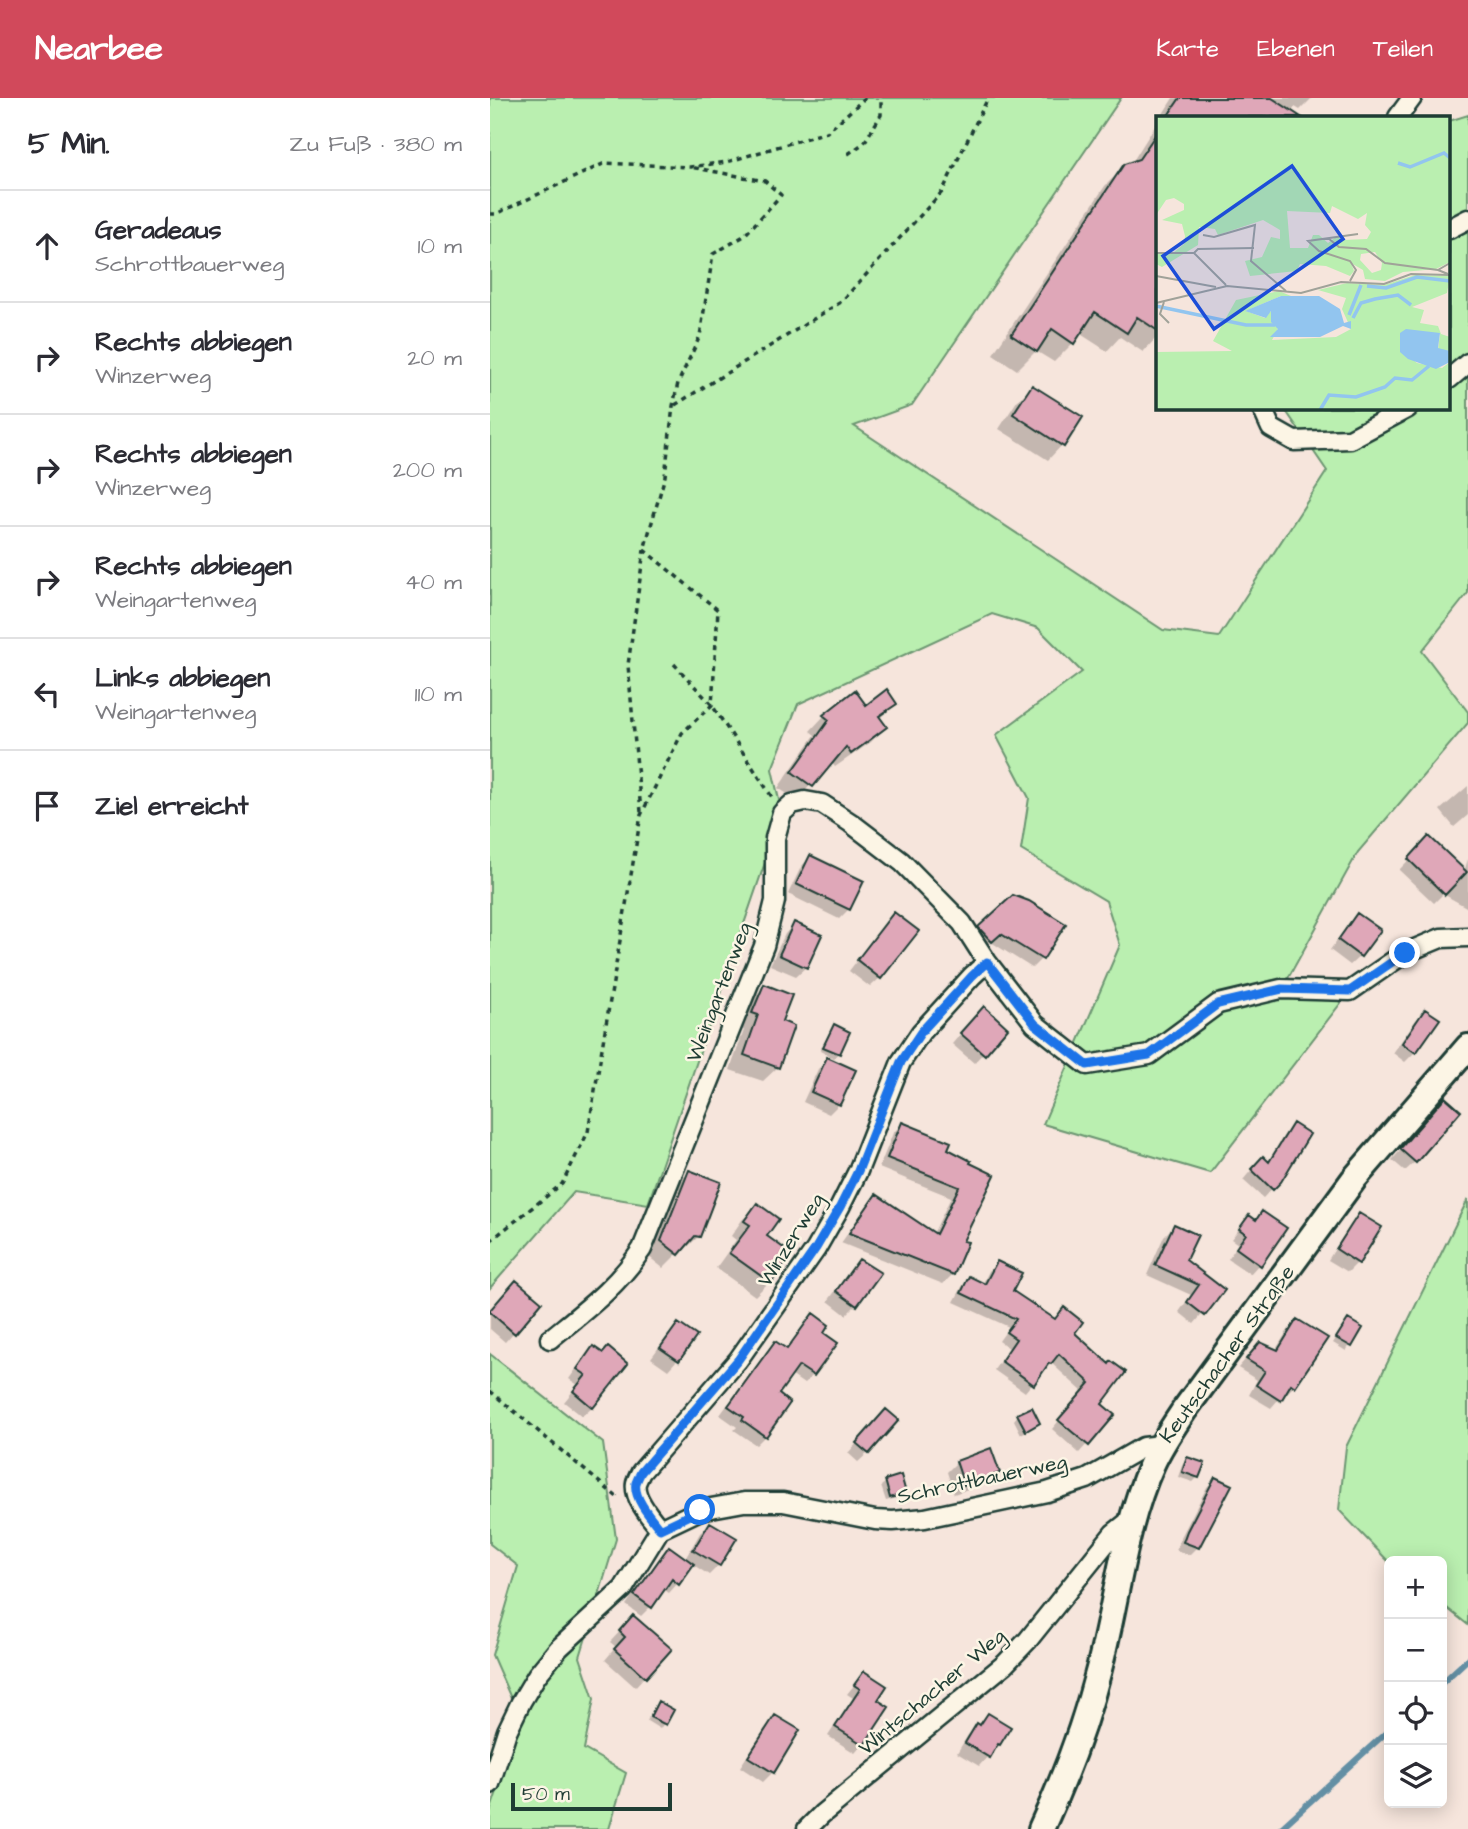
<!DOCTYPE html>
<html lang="de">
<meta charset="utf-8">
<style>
body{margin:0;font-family:"Architects Daughter",sans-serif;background:#f7f7f7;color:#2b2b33}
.controls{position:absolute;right:21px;bottom:21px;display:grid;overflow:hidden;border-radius:10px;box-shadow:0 4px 18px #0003}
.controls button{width:63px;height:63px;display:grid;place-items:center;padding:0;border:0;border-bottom:2px solid #e1e1e2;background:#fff;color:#2b2b33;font:35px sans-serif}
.scale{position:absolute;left:21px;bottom:18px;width:161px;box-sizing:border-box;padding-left:7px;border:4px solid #1f3d34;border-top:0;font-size:19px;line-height:24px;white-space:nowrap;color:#1f3d34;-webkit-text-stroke:5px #fcf5e5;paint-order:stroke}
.stop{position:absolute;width:21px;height:21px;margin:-16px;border:5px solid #1a73e8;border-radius:50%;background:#fff}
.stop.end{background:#1a73e8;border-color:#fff;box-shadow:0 2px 7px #0008}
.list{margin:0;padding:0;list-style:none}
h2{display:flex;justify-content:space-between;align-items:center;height:91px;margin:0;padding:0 28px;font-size:30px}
h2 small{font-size:23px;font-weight:400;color:#7c7c81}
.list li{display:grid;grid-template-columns:46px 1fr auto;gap:21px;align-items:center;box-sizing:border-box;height:112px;padding:0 28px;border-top:2px solid #e1e1e2}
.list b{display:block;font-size:26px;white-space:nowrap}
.list p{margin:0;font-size:23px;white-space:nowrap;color:#7c7c81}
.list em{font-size:23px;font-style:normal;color:#7c7c81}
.icon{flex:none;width:38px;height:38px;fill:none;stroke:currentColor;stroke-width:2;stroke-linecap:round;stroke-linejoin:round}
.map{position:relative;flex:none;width:978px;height:1731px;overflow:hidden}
header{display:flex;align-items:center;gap:42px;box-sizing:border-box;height:98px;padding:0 35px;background:#d1495b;color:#fff}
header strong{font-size:33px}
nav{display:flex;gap:38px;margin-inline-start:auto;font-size:24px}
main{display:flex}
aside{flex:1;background:#fff}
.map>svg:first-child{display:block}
.green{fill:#baefb0;stroke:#6c9672;stroke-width:2}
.shadow{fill:#0003}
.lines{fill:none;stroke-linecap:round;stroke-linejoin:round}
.stream{stroke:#648fa4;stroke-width:6}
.building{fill:#dfa7b8;stroke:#1f3d34;stroke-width:2}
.minor-casing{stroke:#1f3d34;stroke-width:23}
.secondary-casing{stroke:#1f3d34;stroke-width:30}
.path{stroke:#1f3d34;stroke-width:3.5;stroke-dasharray:5 5;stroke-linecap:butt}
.minor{stroke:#fcf5e5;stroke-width:18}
.secondary{stroke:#fcf5e5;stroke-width:24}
.route{stroke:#1a73e8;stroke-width:9}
.labels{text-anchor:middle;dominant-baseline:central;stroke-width:5;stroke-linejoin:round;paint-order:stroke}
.street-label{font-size:21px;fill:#1f3d34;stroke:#fcf5e5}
.inset-river{fill:none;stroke:#92c5ef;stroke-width:3.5}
.inset-road{fill:none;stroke:#a0a299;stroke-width:2}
.view{fill:#1d4ed8;fill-opacity:0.15;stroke:#1d4ed8;stroke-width:3.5}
.inset-edge{fill:none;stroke:#1f3d34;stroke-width:3.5}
</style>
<header>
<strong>Nearbee</strong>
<nav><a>Karte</a><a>Ebenen</a><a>Teilen</a></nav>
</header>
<main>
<aside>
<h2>5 Min.<small>Zu Fuß · 380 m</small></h2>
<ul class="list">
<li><svg class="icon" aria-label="ahead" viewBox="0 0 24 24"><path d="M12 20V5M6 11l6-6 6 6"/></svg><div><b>Geradeaus</b><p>Schrottbauerweg</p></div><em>10 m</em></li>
<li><svg class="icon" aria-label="right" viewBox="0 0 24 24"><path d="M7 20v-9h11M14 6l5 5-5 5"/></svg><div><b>Rechts abbiegen</b><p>Winzerweg</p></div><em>20 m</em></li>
<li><svg class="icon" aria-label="right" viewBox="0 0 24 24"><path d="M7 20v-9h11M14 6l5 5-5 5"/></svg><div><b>Rechts abbiegen</b><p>Winzerweg</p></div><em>200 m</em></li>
<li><svg class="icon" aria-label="right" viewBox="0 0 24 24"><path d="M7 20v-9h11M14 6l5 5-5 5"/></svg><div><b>Rechts abbiegen</b><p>Weingartenweg</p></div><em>40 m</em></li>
<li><svg class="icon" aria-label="left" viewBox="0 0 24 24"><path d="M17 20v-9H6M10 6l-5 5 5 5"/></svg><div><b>Links abbiegen</b><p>Weingartenweg</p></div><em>110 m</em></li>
<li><svg class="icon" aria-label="arrive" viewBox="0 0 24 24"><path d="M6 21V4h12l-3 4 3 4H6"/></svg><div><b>Ziel erreicht</b></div></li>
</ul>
</aside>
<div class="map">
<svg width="978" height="1731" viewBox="0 0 978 1731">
<rect width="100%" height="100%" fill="#f6e5dc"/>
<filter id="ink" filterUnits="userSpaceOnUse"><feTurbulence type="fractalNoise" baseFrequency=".0143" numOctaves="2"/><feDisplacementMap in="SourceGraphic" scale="14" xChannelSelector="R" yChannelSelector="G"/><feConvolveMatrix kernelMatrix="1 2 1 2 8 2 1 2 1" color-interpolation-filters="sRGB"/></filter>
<g filter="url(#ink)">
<path class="green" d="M0,0H631L422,307L364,328L673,532L729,539L837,373L794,310H959V23L978,17V495L932,553L978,614V625L868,754L792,891L860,893L720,1075L553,1026L630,847L616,803L531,752L539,700L506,637L592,574L548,530L502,516L308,606L282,671L292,715L158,1106L84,1094L0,1190Z
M978,1101V1527L952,1506V1463L899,1464L849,1412L856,1349Z
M0,1256L113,1345L126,1441L90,1559L104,1601L94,1651L136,1675L119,1731H0V1714L31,1623L2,1557L28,1468L0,1446Z"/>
<path class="shadow" d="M683,0H822L810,12L805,9L798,19H671Z
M668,23V238L653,254L630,239L617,253L589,235L583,245L564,264L546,253L527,272L503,256L615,88L635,68L641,66Z
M542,289L572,347L558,362L509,331L527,303Z
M365,594L376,609L405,606L389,621L395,629L381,644L345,669L341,664L307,702L288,690L325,637L320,633L334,618Z
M978,688V717L964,729L950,712Z
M939,741L974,774L978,761V810L953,796L944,805L909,772Z
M320,759L359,811L349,821L298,796L311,769Z
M404,816L390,880L380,889L359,873L395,826Z
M868,817L870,858L860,867L840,852L858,827Z
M304,826L316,869L306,878L280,867L295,836Z
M573,827L551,861L542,870L501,844L492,851L481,838L489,830Z
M275,888L289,924L288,969L273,983L240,972L254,932L249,930L260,903Z
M936,913L925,954L915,964L903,955L926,922Z
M484,920L516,930L484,965L462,946Z
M344,928L348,955L344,960L330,953L340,933Z
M338,961L349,1006L339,1016L313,1004L328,971Z
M946,1011L925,1064L915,1073L902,1062Z
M412,1026L455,1052L479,1064L471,1144L463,1176L453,1186L351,1145L377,1108L387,1098L443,1136L461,1099L389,1070L403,1035Z
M804,1027L789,1083L773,1100L753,1082L763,1070L777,1065L794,1037Z
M199,1074L208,1139L193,1153L191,1152L173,1170L158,1158L185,1089Z
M267,1108L275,1138L300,1156L279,1184L265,1198L226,1170L246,1142L241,1138L252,1122Z
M773,1115L769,1166L760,1176L738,1161L748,1146L741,1141L759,1119L765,1123Z
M869,1117L867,1165L858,1174L838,1162L860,1127Z
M684,1128L694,1162L733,1192L704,1226L689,1214L701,1197L657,1177L674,1138Z
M370,1163L366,1207L356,1217L338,1203L360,1173Z
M507,1165L521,1193L583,1235L610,1307L623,1317L589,1355L562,1331L593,1294L560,1264L535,1294L504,1272L519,1250L509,1243L519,1229L464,1204L472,1189L480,1180L492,1187L499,1173Z
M0,1213L24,1234L15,1244L0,1231Z
M323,1218L331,1235L323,1277L314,1286L301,1277L286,1297L275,1338L266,1347L244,1332L247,1329L230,1317L276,1254L285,1245L296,1252L314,1227Z
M807,1223L818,1266L804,1288L795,1297L793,1296L781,1310L759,1297L767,1282L748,1270L761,1255L785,1253L798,1232Z
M188,1227L204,1239L187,1262L178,1272L161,1260L178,1237Z
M854,1228L871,1231L856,1253L843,1245Z
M103,1251L102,1309L92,1318L74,1304L88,1287L79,1281L94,1260Z
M528,1317L548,1325L544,1329L531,1336L524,1322Z
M387,1323L378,1355L368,1364L358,1355Z
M697,1361L708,1379L703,1384L688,1379L693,1365Z
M467,1364L508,1374L498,1384L464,1396L457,1374Z
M725,1381L707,1449L699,1457L686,1452L689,1443L717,1389Z
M396,1384L414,1394L410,1399L396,1403L391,1388Z
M220,1426L229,1467L219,1477L202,1466L188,1485L179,1495L173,1491L161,1508L151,1518L136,1507L170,1459L179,1450L195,1461L210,1435Z
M134,1529L179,1551L145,1589L115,1562L126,1549L120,1544Z
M374,1575L386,1603L373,1646L365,1655L338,1638L363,1600L357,1596Z
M168,1605L182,1613L170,1631L157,1623L164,1610Z
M498,1617L509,1646L489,1668L467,1655L478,1637Z
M285,1619L283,1674L273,1684L250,1669L276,1629Z"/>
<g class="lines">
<path class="stream" d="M952,1585L978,1561
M790,1731L899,1632"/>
</g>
<path class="building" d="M690,0H782L811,19H677Z
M668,33V233L647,219L637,235L605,214L584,246L562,231L547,254L521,237L634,66L649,61Z
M542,287L593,319L574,349L523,316Z
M397,591L407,606L389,618L397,629L361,656L356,649L323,689L302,674L339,622L333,617L365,592L376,607Z
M939,738L977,774L955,797L918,761Z
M320,757L374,783L360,812L306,786Z
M523,797L539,803L576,826L553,862L511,836L502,844L488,829Z
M404,814L429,833L391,881L367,862Z
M867,815L891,832L871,859L848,842Z
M304,824L332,837L317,870L289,857Z
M274,886L302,897L292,923L304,928L289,970L254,957L268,917L262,915Z
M494,908L518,930L495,957L470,935Z
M935,911L950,921L926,955L912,945Z
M344,926L360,934L350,956L333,949Z
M337,959L366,972L350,1007L321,994Z
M955,999L971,1013L926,1065L910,1051Z
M412,1024L461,1044L458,1051L481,1063L480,1065L505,1077L473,1143L478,1144L464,1177L359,1135L386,1096L446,1136L469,1089L397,1060Z
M803,1025L820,1036L791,1084L783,1092L761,1071L773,1058L779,1064Z
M199,1072L231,1084L210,1139L205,1138L189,1157L171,1143Z
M267,1105L289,1121L277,1138L302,1156L281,1185L239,1155L260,1127L254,1123Z
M772,1113L797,1130L771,1168L746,1150L756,1136L749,1131L759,1117L766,1122Z
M869,1115L892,1129L869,1166L846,1151Z
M684,1126L708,1137L696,1162L735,1192L715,1218L697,1204L709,1187L665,1167Z
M369,1161L391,1175L367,1208L346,1193Z
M507,1163L532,1175L523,1193L565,1221L574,1209L593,1224L585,1235L619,1266L621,1263L636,1274L612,1306L625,1317L599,1348L568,1322L600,1285L569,1256L561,1266L559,1265L544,1287L511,1263L526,1241L516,1234L526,1221L471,1195L479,1178L495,1186Z
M26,1182L52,1204L25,1236L0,1214V1212Z
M323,1215L339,1227L334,1235L348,1245L324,1278L309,1268L289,1296L300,1305L276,1339L252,1322L254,1319L238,1308L285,1243L297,1251Z
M807,1221L838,1240L805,1289L801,1286L791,1303L766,1287L775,1273L756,1261L770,1244L788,1252Z
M858,1221L873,1230L862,1249L846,1240Z
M188,1225L207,1238L189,1263L170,1250Z
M103,1248L113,1255L118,1249L138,1266L103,1310L83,1293L96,1277L87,1271Z
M542,1309L550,1325L536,1333L527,1316Z
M396,1311L409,1322L379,1356L366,1345Z
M501,1350L510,1375L474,1387L466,1363Z
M697,1359L715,1365L709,1380L692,1374Z
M411,1377L416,1395L400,1400L395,1382Z
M725,1379L742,1387L709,1450L693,1444L697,1433Z
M220,1424L247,1440L230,1468L203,1452Z
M179,1448L204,1466L189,1487L182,1481L162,1510L144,1497Z
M143,1517L182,1551L156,1580L124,1551L135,1539L129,1533Z
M374,1573L397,1588L388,1602L399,1609L374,1647L345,1629L370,1591L364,1587Z
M168,1603L184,1612L176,1627L160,1619Z
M498,1615L521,1629L510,1647L508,1646L500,1660L475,1645L487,1625L490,1627Z
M285,1617L310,1632L284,1675L258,1659Z"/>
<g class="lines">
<g class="minor-casing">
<path id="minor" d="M908,19L922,0
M959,131L978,121
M959,281L978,265
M772,310L781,330L804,343L860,341L918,310
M60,1241C94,1213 127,1189 152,1151L274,848L285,803V740L292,715L302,706L315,703L332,706L361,725L412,764L472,825L497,864L545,926L597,967L659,957L728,906L791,891L860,893L915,855L951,840L978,839
M170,1431C161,1420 143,1400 146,1385C147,1382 150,1376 151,1374L248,1262L326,1151L350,1109L368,1073L411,964L431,934L482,878L497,864
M0,1686L17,1633L31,1604L47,1577L69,1550L133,1491L170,1431L210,1412L254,1404H293L385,1422L403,1423L435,1420L557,1394L597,1381L653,1349L671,1347
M317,1731L332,1716L515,1566L538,1542L624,1435L643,1420"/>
</g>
<g class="secondary-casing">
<path id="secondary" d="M551,1731C575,1679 595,1627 609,1571C627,1503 633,1430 662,1366C671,1346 683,1329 695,1311L864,1081L978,949"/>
</g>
<path class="path" d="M358,56L374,45L391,17V0
M0,116H6L115,65L200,69L237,64L337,34L375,0
M185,307L351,204L452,94L498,0
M184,566L222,607L282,699
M151,714L138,567L154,452
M0,1143L72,1086L98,1034L151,717L192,635L222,607L228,512L154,452L175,378L183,308L188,285L210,238L223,156L254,138L291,97L275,83L200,69
M0,1293L127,1399"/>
<use href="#minor" class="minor"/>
<use href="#secondary" class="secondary"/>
</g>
</g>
<g class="lines" filter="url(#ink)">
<path class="route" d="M210,1412L170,1431C161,1420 143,1400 146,1385C147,1382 150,1376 151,1374L248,1262L326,1150L350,1109L368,1073L411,964L431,934L482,878L497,864L545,926L597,967L659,957L728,906L792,891L860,893L915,855"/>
</g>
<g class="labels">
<g class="street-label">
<text transform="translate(229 894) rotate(-69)">Weingartenweg</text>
<text transform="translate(301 1142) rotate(-58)">Winzerweg</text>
<text transform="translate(737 1256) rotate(-54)">Keutschacher Straße</text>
<text transform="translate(492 1381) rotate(-12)">Schrottbauerweg</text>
<text transform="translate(442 1594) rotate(-40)">Wintschacher Weg</text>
</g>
</g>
<g transform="translate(666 18)">
<rect width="294" height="294" fill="#f6e5dc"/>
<path d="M0,0H294V146L280,153L247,156L229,165L209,163L207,154L195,147L198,155L194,160L170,150L144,148L141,155L94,160L89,145L106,141L115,121L124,123V114L107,104L62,119L59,113L43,111L42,129L6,151L0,148V138L17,137L28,128L29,120L26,108L6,104L28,94V88L18,82L10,84L0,99ZM176,90L202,103L211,97L209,109L215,116L211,123L187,124L181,120L172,127L163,119H157L152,132H134L131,95L174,97ZM219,136L226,147L225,154L216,157L204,144L205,138ZM259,159L294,160L291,177L256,191L268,194L264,207L282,210L285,218L294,221V235L282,234L284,217H244V232L261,247L286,252L294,246V294H0V236L76,235L57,225L80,184L123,175L135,180H125L90,195L109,202L115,195L122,213L116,224L180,221L195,213L186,193L190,182L162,174L191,167L228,169Z" fill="#baefb0" fill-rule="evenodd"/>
<path d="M125,180H163L184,193L188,207L195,205V213L187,210L164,221H114L122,213L115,206V195L110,202L89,195ZM250,213L284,217L282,232L294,235V246L280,253L252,243L244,236V217Z" fill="#92c5ef"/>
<path class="inset-river" d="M242,47L254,51L288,37L294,42M211,170L230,172L261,161L294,165M0,190L90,209H119M193,199L205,169M197,202L205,187L219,183L242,179L255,189M164,294L173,279L200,281L229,271L239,262L256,264L273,250"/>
<path class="inset-road" d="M47,119L58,121L99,109L95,145L130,175M172,122L183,131L210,133L229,147L282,154M0,137H38L70,169M38,137L42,133L98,132M292,158L282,154L294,147M0,160L60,171M194,165L200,154L194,145L163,135L152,125L202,118M8,186L4,198L13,207M0,187L71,170L145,177L185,166L228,168L255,158L294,159"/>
<path class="view" d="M136,50L187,123L58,213L7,140Z"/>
<rect width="294" height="294" class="inset-edge"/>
</g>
</svg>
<div class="controls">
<button>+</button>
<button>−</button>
<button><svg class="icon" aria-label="locate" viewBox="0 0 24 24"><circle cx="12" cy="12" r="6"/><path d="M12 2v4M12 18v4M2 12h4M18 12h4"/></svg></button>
<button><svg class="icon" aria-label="layers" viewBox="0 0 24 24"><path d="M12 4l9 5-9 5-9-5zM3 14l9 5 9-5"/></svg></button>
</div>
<div class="scale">50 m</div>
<div class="stop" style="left:210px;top:1412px"></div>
<div class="stop end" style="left:915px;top:855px"></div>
</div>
</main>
